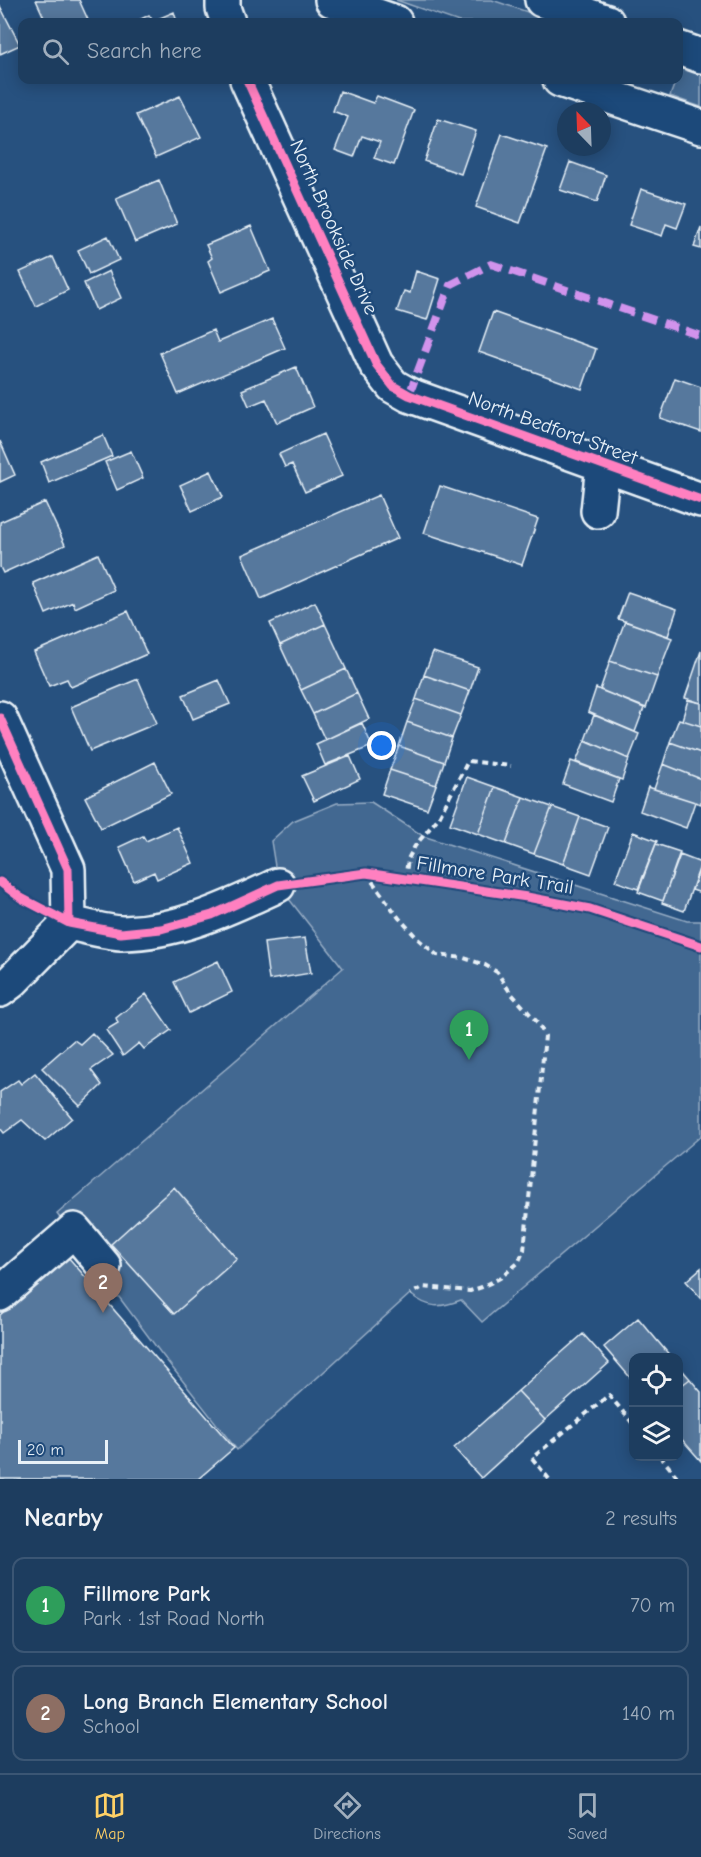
<!DOCTYPE html>
<meta charset="utf-8">
<style>
body{margin:0;font-family:"Comic Neue",sans-serif;background:#2a4868;color:#f1f3f6}
.controls{position:absolute;right:18px;bottom:18px;display:grid;overflow:hidden;border-radius:12px;box-shadow:0 3px 15px #0003}
.controls button{width:54px;height:54px;display:grid;place-items:center;padding:0;border:0;border-bottom:2px solid #3b5674;background:#1d3d5f;color:#f1f3f6;font:30px sans-serif}
.compass{position:absolute;left:557px;top:102px;width:54px;height:54px;border-radius:50%;background:#1d3d5f;box-shadow:0 3px 15px #0003;rotate:337deg}
.scale{position:absolute;left:18px;bottom:15px;width:90px;box-sizing:border-box;padding-left:6px;border:3px solid #e8f1f8;border-top:0;font-size:16px;line-height:21px;white-space:nowrap;color:#e8f1f8;-webkit-text-stroke:4px #1f4a7a;paint-order:stroke}
.you{position:absolute;left:382px;top:746px;width:21px;height:21px;margin:-15px;border:4px solid #fff;border-radius:50%;background:#1a73e8;box-shadow:0 0 0 9px #1a73e833}
.badge{display:grid;place-items:center;width:39px;height:39px;border-radius:50%;background:#ffd166;color:#fff;font-size:20px;font-weight:700}
.pin{position:absolute;translate:-50% -50px;filter:drop-shadow(0 2px 3px #0008)}
.pin::after{content:'';position:absolute;top:32px;width:21px;height:18px;background:inherit;clip-path:polygon(0 0,100% 0,50% 100%)}
.list{margin:0;padding:0;list-style:none}
h2{display:flex;justify-content:space-between;align-items:center;height:78px;margin:0;padding:0 24px;font-size:26px}
h2 small{font-size:20px;font-weight:400;color:#a0aebd}
.list li{display:grid;grid-template-columns:39px 1fr auto;gap:18px;align-items:center;box-sizing:border-box;height:96px;margin:0 12px 12px;padding:0 12px;border:2px solid #3b5674;border-radius:12px}
.list b{display:block;font-size:22px;white-space:nowrap}
.list p{margin:0;font-size:20px;white-space:nowrap;color:#a0aebd}
.list em{font-size:20px;font-style:normal;color:#a0aebd}
.icon{flex:none;width:33px;height:33px;fill:none;stroke:currentColor;stroke-width:2;stroke-linecap:round;stroke-linejoin:round}
.map{position:relative;flex:none;width:701px;height:1479px;overflow:hidden}
.search{position:absolute;background:#1d3d5f;box-shadow:0 3px 15px #0003;left:18px;right:18px;top:18px;height:66px;display:flex;align-items:center;gap:15px;box-sizing:border-box;padding:0 21px;border-radius:12px;color:#a0aebd;font-size:22px}
.sheet{height:294px;background:#1d3d5f}
nav{display:flex;justify-content:space-around;align-items:center;box-sizing:border-box;height:84px;border-top:2px solid #3b5674;background:#1d3d5f;font-size:16px;color:#a0aebd}
nav a{display:grid;justify-items:center;gap:3px}
nav .on{color:#ffd166}
.map>svg:first-child{display:block}
.green{fill:#436891;stroke:#96acc4;stroke-width:1.5}
.building{fill:#57789d;stroke:#e8f1f8;stroke-width:1.5}
.lines{fill:none;stroke-linecap:round;stroke-linejoin:round}
.minor-casing{stroke:#e8f1f8;stroke-width:38}
.major-casing{stroke:#e8f1f8;stroke-width:38}
.path{stroke:#e8f1f8;stroke-width:4;stroke-dasharray:6 4.5;stroke-linecap:butt}
.minor{stroke:#1f4a7a;stroke-width:33}
.major{stroke:#1f4a7a;stroke-width:33}
.quiet{stroke:#d193ec;stroke-width:8;stroke-dasharray:15 8;stroke-linecap:butt}
.cycleway-casing{stroke:#1f4a7a;stroke-width:13}
.cycleway{stroke:#ff80c0;stroke-width:9}
.labels{text-anchor:middle;dominant-baseline:central;stroke-width:5;stroke-linejoin:round;paint-order:stroke}
.street-label{font-size:20px;fill:#e8f1f8;stroke:#1f4a7a}
</style>
<div class="map">
<svg width="701" height="1479" viewBox="0 0 701 1479">
<rect width="100%" height="100%" fill="#27517f"/>
<filter id="ink" filterUnits="userSpaceOnUse"><feTurbulence type="fractalNoise" baseFrequency=".0167" numOctaves="2"/><feDisplacementMap in="SourceGraphic" scale="12" xChannelSelector="R" yChannelSelector="G"/><feConvolveMatrix kernelMatrix="1 2 1 2 8 2 1 2 1" color-interpolation-filters="sRGB"/></filter>
<g filter="url(#ink)">
<path class="green" d="M396,0H492L557,22H459Z
M681,66L701,73V107L670,96L676,80H678Z
M371,802L423,836L687,921H701V1136L482,1322L461,1300C440,1308 429,1309 410,1294L237,1450L160,1352L57,1214L343,968L278,885L271,841L293,821L337,803Z"/>
<path class="building" d="M36,0H79L89,22H46Z
M0,6L20,45L0,54Z
M174,12L177,22H135L149,15L153,21Z
M340,91L373,103L377,96L414,110L394,165L374,158L380,142L362,136L354,157L335,150L348,117L333,111Z
M180,96L201,137L156,157L136,115Z
M438,119L476,131L461,174L424,161Z
M502,134L547,149L520,223L476,207Z
M570,162L606,175L597,202L560,190Z
M159,180L177,224L135,242L116,198Z
M641,189L686,204L677,228L666,224L662,236L629,225Z
M251,226L270,271L221,292L208,261L212,258L206,245Z
M701,227V249L694,247Z
M108,236L119,260L89,274L78,250Z
M53,257L68,290L36,306L20,272Z
M109,271L121,298L96,310L84,283Z
M416,271L440,279L427,320L397,311L404,291L410,293Z
M493,312L596,349L582,389L479,352Z
M272,319L285,348L178,394L160,353L213,330L218,342Z
M296,367L313,407L277,423L266,399L249,406L242,390Z
M675,378L701,387V432L660,418Z
M323,434L342,476L305,492L292,464L285,467L279,454Z
M103,435L112,456L49,483L41,462Z
M0,441L15,475L0,482Z
M131,451L143,478L117,490L105,462Z
M211,471L223,497L192,511L180,485Z
M440,486L538,519L522,565L424,533Z
M379,495L398,538L261,599L242,555Z
M45,502L65,545L3,573L0,567V522Z
M98,554L114,590L75,608L73,602L46,614L33,583Z
M628,592L677,609L668,636L618,619Z
M315,602L325,624L280,645L270,623Z
M128,611L147,654L71,687L67,679L49,686L34,652Z
M625,621L672,638L657,677L610,661Z
M325,624L346,669L301,690L280,645Z
M701,651V703L685,698Z
M433,652L478,667L470,691L424,675Z
M610,661L657,677L646,708L600,690Z
M346,669L357,693L313,714L301,690Z
M424,675L470,691L461,715L416,699Z
M138,679L157,723L90,751L71,707Z
M219,680L230,704L193,719L183,695Z
M596,688L644,708L635,732L588,712Z
M357,693L369,719L325,740L313,714Z
M416,699L461,715L452,738L407,722Z
M688,700L701,703V726L682,720Z
M594,715L639,734L629,759L585,740Z
M679,719L701,726V753L670,742Z
M407,722L452,738L444,762L399,746Z
M362,723L372,746L325,765L316,744Z
M585,740L629,759L622,780L576,762Z
M670,742L701,753V779L663,764Z
M399,746L444,762L436,785L390,770Z
M350,756L360,779L314,801L302,776Z
M571,761L619,779L611,802L563,784Z
M155,762L171,794L101,828L85,797Z
M663,764L701,779V804L654,789Z
M390,770L436,785L427,809L382,794Z
M467,777L495,787L478,834L450,824Z
M495,787L523,797L506,844L478,834Z
M648,787L695,802L686,828L640,811Z
M523,797L552,807L534,854L506,844Z
M552,807L580,817L563,864L534,854Z
M580,817L608,827L591,874L563,864Z
M177,827L193,863L157,879L154,872L134,881L119,847L143,836L146,841Z
M633,832L657,841L638,889L615,881Z
M656,844L680,852L663,901L638,892Z
M680,855L701,863L684,911L662,903Z
M701,866V893L692,890Z
M305,938L311,973L269,980L264,943Z
M218,961L232,992L189,1013L174,982Z
M146,994L171,1030L144,1049L139,1043L123,1056L106,1030L118,1023L116,1018Z
M92,1033L113,1055L91,1070L102,1085L80,1106L42,1068L74,1040L80,1044Z
M35,1073L72,1118L45,1141L22,1120L4,1133L0,1128V1092L18,1080L21,1084Z
M174,1187L237,1259L174,1314L111,1244Z
M68,1257L234,1448L198,1479H0V1315Z
M701,1268V1298L686,1281Z
M638,1318L672,1358H634V1382L604,1347Z
M583,1334L609,1363L545,1420L518,1391Z
M678,1365L690,1379L678,1388Z
M690,1379L701,1392V1461L678,1435V1388Z
M518,1391L545,1420L481,1478L454,1448Z"/>
<g class="lines">
<g class="minor-casing">
<path id="minor" d="M223,0V8L228,22
M247,80L376,364L393,386L409,395L701,500
M598,511L603,465
M0,718L68,869L69,923
M69,923C84,926 109,933 123,933C179,932 228,908 278,885
M0,990L12,981L69,923
M0,1294L74,1230L104,1266"/>
</g>
<g class="major-casing">
<path id="major" d="M332,0L395,22
M542,0L607,22
M678,48L701,56
M560,80L701,127"/>
</g>
<path class="path" d="M366,873L399,918L419,940L437,955L464,958L485,965L497,972L510,992L538,1023L545,1036L524,1250L518,1263L500,1278L482,1287L470,1291L423,1287L411,1294
M405,879L408,859L415,846L439,817L468,761L511,766
M660,1456L679,1479
M549,1479L532,1458L609,1395L634,1425"/>
<use href="#minor" class="minor"/>
<use href="#major" class="major"/>
<path class="quiet" d="M409,395L450,285L491,264L701,336"/>
<g class="cycleway-casing">
<path id="cycleway" d="M247,80L376,364L393,386L409,395L701,500
M0,718L68,869L69,923
M0,882L21,898L69,923L121,933L161,929L212,915L278,885L366,873L527,897L590,909L701,946"/>
</g>
<use href="#cycleway" class="cycleway"/>
</g>
</g>
<g class="labels">
<g class="street-label">
<text transform="translate(334 227) rotate(66)">North Brookside Drive</text>
<text transform="translate(553 428) rotate(20)">North Bedford Street</text>
<text transform="translate(495 875) rotate(9)">Fillmore Park Trail</text>
</g>
</g>
</svg>
<div class="controls">
<button><svg class="icon" aria-label="locate" viewBox="0 0 24 24"><circle cx="12" cy="12" r="6"/><path d="M12 2v4M12 18v4M2 12h4M18 12h4"/></svg></button>
<button><svg class="icon" aria-label="layers" viewBox="0 0 24 24"><path d="M12 4l9 5-9 5-9-5zM3 14l9 5 9-5"/></svg></button>
</div>
<svg class="compass" viewBox="-18 -18 36 36"><path d="M0-13l5 13h-10z" fill="#e53935"/><path d="M0 13l5-13h-10z" fill="#a0aebd"/></svg>
<div class="scale">20 m</div>
<div class="you"></div>
<div class="pin badge" style="left:469px;top:1060px;background:#2e9e5b">1</div>
<div class="pin badge" style="left:103px;top:1313px;background:#8d6e63">2</div>
<div class="search"><svg class="icon" aria-label="search" viewBox="0 0 24 24"><circle cx="10" cy="10" r="6"/><path d="M15 15l6 6"/></svg>Search here</div>
</div>
<section class="sheet">
<h2>Nearby<small>2 results</small></h2>
<ul class="list">
<li><span class="badge" style="background:#2e9e5b">1</span><div><b>Fillmore Park</b><p>Park · 1st Road North</p></div><em>70 m</em></li>
<li><span class="badge" style="background:#8d6e63">2</span><div><b>Long Branch Elementary School</b><p>School</p></div><em>140 m</em></li>
</ul>
</section>
<nav>
<a class="on"><svg class="icon" aria-label="map" viewBox="0 0 24 24"><path d="M3 6l6-2 6 2 6-2v14l-6 2-6-2-6 2zM9 4v14M15 6v14"/></svg>Map</a>
<a><svg class="icon" aria-label="directions" viewBox="0 0 24 24"><path d="M12 3l9 9-9 9-9-9zM9 14v-3h6M13 9l2 2-2 2"/></svg>Directions</a>
<a><svg class="icon" aria-label="saved" viewBox="0 0 24 24"><path d="M7 4h10v16l-5-4-5 4z"/></svg>Saved</a>
</nav>
